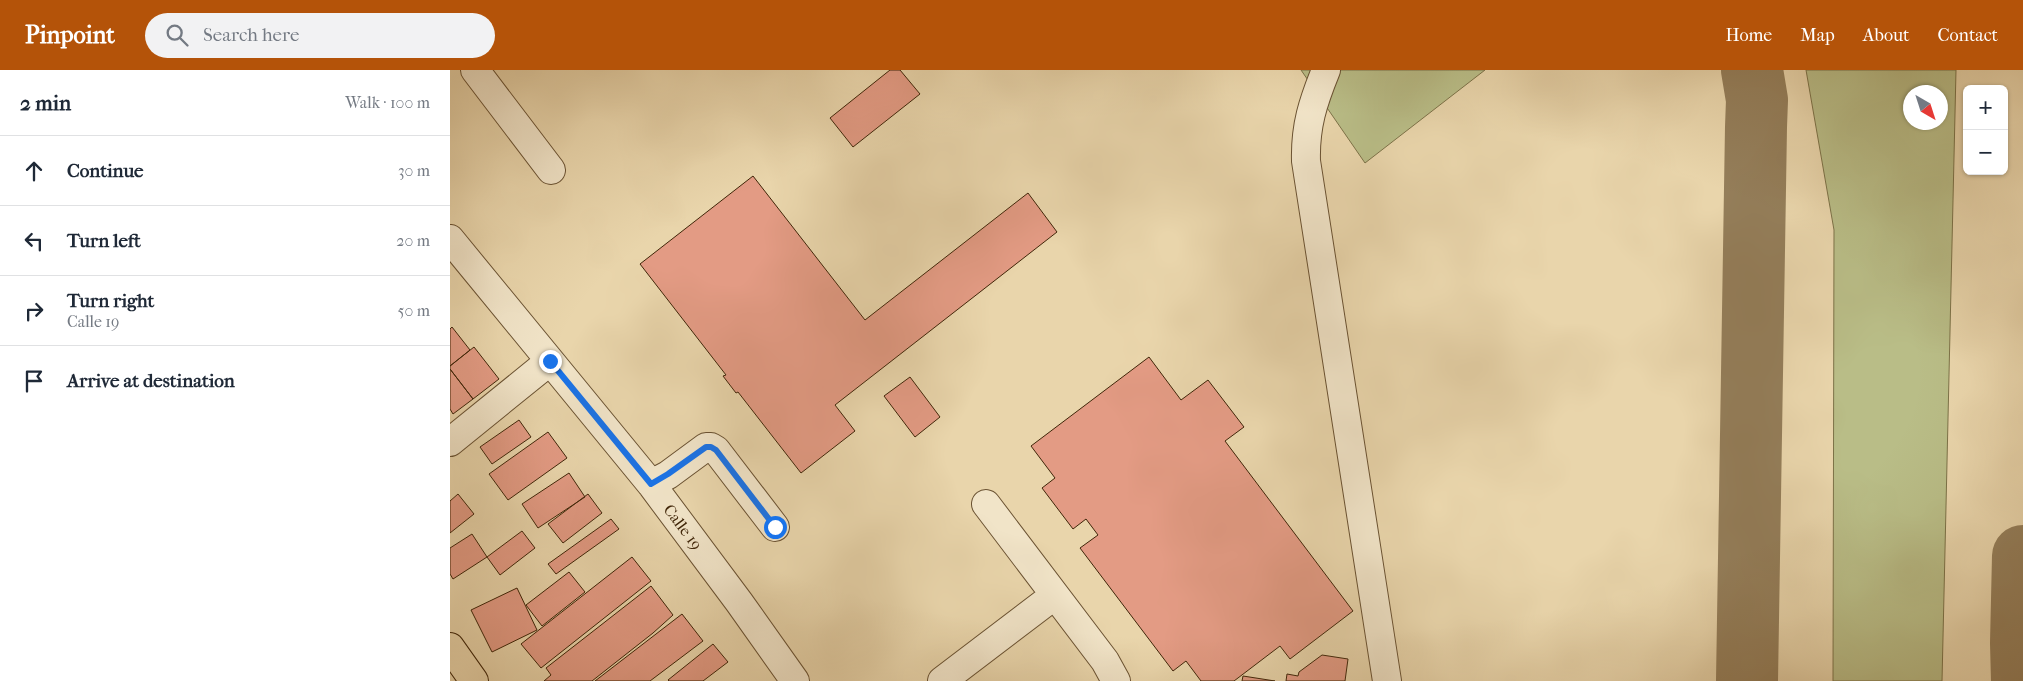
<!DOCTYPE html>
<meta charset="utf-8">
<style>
body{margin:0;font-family:"IM FELL French Canon",serif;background:#f2f2f3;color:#1f2937}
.controls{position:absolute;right:15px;top:15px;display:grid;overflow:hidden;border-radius:8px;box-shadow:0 1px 4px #0004}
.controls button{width:45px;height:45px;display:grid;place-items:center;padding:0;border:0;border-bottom:1px solid #e0e1e3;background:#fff;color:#1f2937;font:25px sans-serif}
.compass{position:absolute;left:1453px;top:15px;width:45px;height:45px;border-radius:50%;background:#fff;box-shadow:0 1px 4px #0004;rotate:141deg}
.stop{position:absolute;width:15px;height:15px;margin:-11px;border:4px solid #1a73e8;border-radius:50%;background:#fff}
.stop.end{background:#1a73e8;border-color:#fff;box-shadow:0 1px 5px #0008}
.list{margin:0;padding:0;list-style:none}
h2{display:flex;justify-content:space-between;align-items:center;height:65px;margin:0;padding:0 20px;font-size:21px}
h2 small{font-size:16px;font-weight:400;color:#747a83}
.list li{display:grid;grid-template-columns:32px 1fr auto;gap:15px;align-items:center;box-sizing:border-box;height:70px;padding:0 20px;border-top:1px solid #e0e1e3}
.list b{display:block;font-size:19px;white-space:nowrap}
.list p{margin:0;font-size:16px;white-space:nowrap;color:#747a83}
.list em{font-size:16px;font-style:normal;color:#747a83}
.icon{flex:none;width:28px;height:28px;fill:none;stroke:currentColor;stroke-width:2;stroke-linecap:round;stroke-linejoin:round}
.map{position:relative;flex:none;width:1573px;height:611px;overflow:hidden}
header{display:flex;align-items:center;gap:30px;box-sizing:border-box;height:70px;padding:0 25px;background:#b45309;color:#fff}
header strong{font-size:24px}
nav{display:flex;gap:28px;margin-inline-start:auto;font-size:18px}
.search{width:350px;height:45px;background:#f2f2f3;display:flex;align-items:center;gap:12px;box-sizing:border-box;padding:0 18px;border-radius:28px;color:#747a83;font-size:19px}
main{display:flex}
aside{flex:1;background:#fff}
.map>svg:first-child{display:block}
.green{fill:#b9bd87;stroke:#7c7248;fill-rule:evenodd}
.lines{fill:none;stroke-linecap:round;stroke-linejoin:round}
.taxiway{stroke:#947e5a;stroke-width:62}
.building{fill:#e39b84;stroke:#402609}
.minor-casing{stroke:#6a5232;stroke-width:30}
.highway-casing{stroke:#402609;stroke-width:30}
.minor{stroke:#f1e4c8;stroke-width:28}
.highway{stroke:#e9d5ab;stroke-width:28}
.route{stroke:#1a73e8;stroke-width:6}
.labels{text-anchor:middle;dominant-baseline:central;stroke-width:4;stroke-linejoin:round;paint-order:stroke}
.street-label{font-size:16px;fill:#402609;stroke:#f1e4c8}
</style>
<header>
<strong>Pinpoint</strong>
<div class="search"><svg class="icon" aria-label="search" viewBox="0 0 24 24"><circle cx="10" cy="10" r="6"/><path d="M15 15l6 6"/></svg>Search here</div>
<nav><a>Home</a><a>Map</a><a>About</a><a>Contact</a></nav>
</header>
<main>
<aside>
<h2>2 min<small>Walk · 100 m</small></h2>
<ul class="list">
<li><svg class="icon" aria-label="ahead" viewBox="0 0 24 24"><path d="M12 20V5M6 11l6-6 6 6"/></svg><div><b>Continue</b></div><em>30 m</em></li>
<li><svg class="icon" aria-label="left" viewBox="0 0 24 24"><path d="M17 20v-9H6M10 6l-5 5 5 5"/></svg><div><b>Turn left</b></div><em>20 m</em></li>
<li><svg class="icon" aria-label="right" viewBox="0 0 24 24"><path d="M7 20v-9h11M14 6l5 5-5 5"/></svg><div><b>Turn right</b><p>Calle 19</p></div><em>50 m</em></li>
<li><svg class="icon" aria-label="arrive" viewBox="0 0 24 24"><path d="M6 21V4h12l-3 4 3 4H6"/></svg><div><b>Arrive at destination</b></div></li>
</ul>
</aside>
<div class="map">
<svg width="1573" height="611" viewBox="0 0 1573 611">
<rect width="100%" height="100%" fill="#e9d5ab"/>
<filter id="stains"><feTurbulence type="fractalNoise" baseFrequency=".004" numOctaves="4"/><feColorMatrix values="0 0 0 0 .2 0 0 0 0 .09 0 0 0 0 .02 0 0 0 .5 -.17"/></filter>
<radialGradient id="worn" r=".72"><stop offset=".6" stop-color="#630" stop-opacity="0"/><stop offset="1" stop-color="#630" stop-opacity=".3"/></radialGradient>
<path class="green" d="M851,0H1035L915,93Z
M1356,0H1506L1492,611H1383L1384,160ZM1460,22H1490V52H1460Z"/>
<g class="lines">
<path class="taxiway" d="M1297,611L1306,57L1307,30L1302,0
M1572,611L1571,573L1573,486"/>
</g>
<path class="building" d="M440,0H450L470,24L403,77L380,48Z
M303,106L415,250L578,123L607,162L385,335L405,361L351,403L288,322L286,323L273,306L276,305L190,194Z
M2,257L20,280L0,296V259Z
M24,277L49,309L23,329L0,299V296Z
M699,287L731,330L758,310L794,357L775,371L903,541L840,589L830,576L784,611H751L736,591L723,601L630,478L648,465L636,449L623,459L592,418L605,408L581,376Z
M0,299L23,329L3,344L0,339Z
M460,307L490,347L465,367L434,326Z
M69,350L81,367L42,394L30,377Z
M98,362L117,388L58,430L39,404Z
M119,403L135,427L88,458L72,434Z
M8,424L24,444L0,463V431Z
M138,424L152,443L113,473L98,454Z
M161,449L169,459L106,504L98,494Z
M72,461L85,478L50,505L37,487Z
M22,464L37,487L3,509L0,504V478Z
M182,487L201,511L91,598L71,574Z
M119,502L135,522L92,556L76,535Z
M201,516L223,545L203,563L142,611H94L101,605L96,598Z
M67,518L87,560L42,582L21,540Z
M232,544L253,571L200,611H145Z
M263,574L278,592L253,611H219L218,610Z
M872,585L898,589L895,611H836L837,604L848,606L849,602Z
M793,606L825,611H792Z"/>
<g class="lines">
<g class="minor-casing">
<path id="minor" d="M25,0L101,100
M876,0C863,32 855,56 856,91L937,611
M0,169L201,414L289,532L345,611
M0,372L100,291
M201,414L218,405L256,377H261L266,380L325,457
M536,434L655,591L666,611
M492,611L605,525"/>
</g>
<g class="highway-casing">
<path id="highway" d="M0,577L24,611"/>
</g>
<use href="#minor" class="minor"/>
<use href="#highway" class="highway"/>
</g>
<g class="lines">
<path class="route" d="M100,291L201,414L218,404L256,377H261L266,380L325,457"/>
</g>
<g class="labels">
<g class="street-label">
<text transform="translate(233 457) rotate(53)">Calle 19</text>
</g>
</g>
<rect width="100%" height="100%" filter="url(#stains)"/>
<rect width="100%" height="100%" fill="url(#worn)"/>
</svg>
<div class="controls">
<button>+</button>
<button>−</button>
</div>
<svg class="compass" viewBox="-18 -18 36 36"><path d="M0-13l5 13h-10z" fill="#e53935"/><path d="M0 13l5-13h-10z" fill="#747a83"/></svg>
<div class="stop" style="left:325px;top:457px"></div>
<div class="stop end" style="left:100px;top:291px"></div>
</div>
</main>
